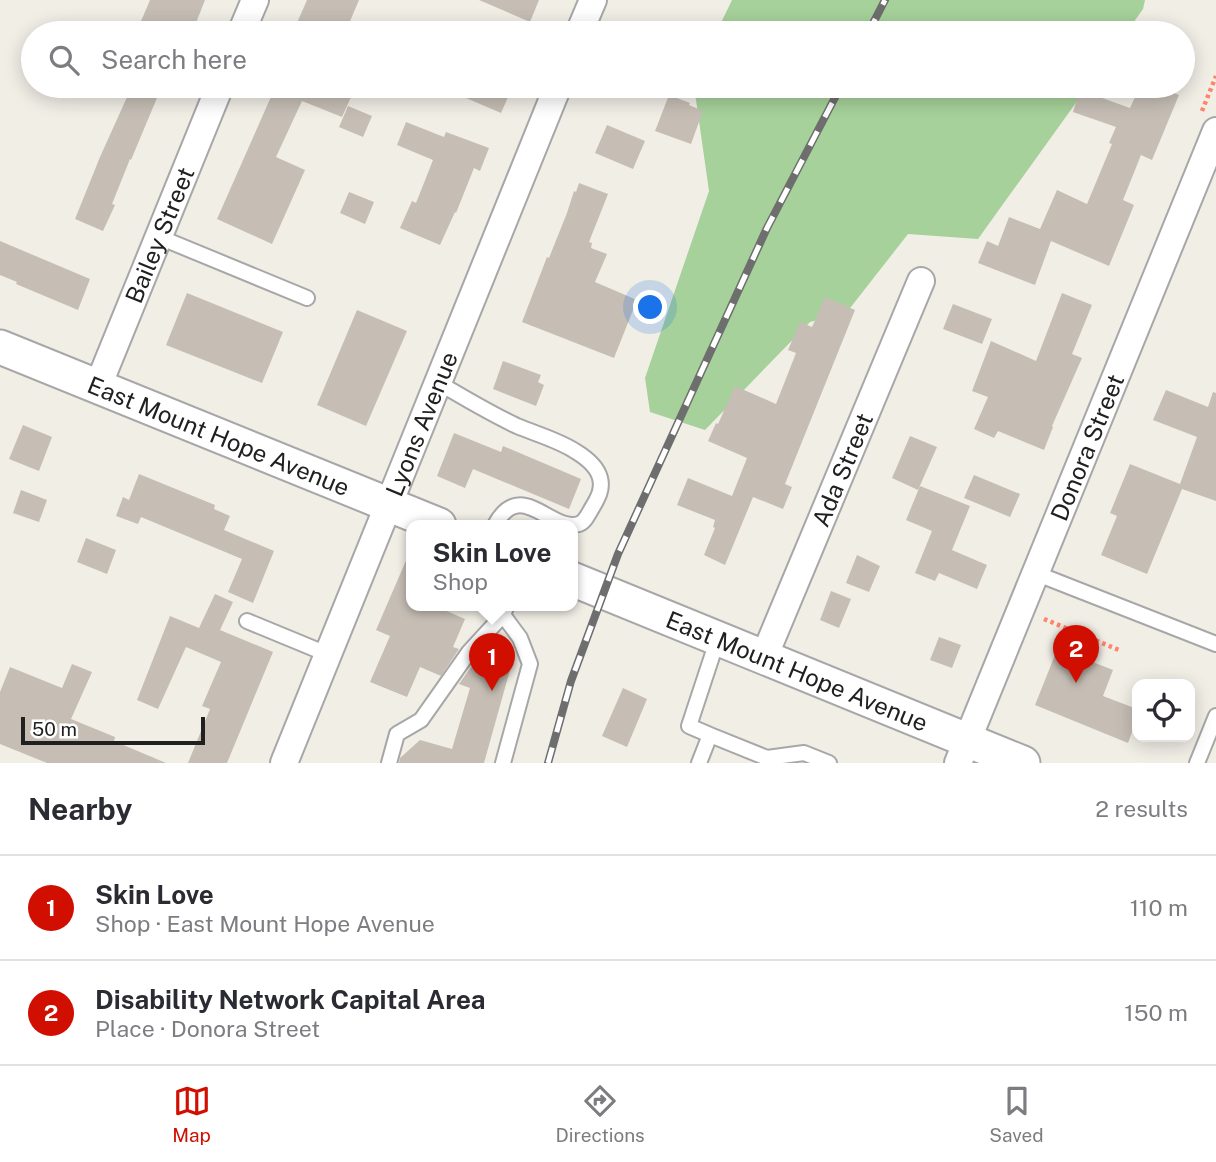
<!DOCTYPE html>
<meta charset="utf-8">
<style>
body{margin:0;font-family:"Public Sans",sans-serif;background:#f2f2f3;color:#2b2b33}
.controls{position:absolute;right:21px;bottom:21px;display:grid;overflow:hidden;border-radius:14px;box-shadow:0 4px 18px #0003}
.controls button{width:63px;height:63px;display:grid;place-items:center;padding:0;border:0;border-bottom:2px solid #e1e1e2;background:#fff;color:#2b2b33;font:35px sans-serif}
.scale{position:absolute;left:21px;bottom:18px;width:184px;box-sizing:border-box;padding-left:7px;border:4px solid #202020;border-top:0;font-size:19px;line-height:24px;white-space:nowrap;color:#202020;-webkit-text-stroke:5px #fff;paint-order:stroke}
.you{position:absolute;left:651px;top:308px;width:24px;height:24px;margin:-18px;border:5px solid #fff;border-radius:50%;background:#1a73e8;box-shadow:0 0 0 10px #1a73e833}
.badge{display:grid;place-items:center;width:46px;height:46px;border-radius:50%;background:#d00f00;color:#fff;font-size:23px;font-weight:700}
.pin{position:absolute;translate:-50% -58px;filter:drop-shadow(0 2px 4px #0008)}
.pin::after{content:'';position:absolute;top:37px;width:24px;height:21px;background:inherit;clip-path:polygon(0 0,100% 0,50% 100%)}
.popup{position:absolute;left:406px;top:520px;width:172px;height:91px;box-sizing:border-box;display:grid;place-content:center;border-radius:14px;background:#fff;filter:drop-shadow(0 2px 5px #0005);font-size:23px;white-space:nowrap;color:#7c7c81}
.popup b{font-size:26px;color:#2b2b33}
.popup::after{content:'';position:absolute;left:50%;top:100%;margin-left:-14px;border:14px solid transparent;border-top-color:#fff}
.list{margin:0;padding:0;list-style:none}
h2{display:flex;justify-content:space-between;align-items:center;height:91px;margin:0;padding:0 28px;font-size:30px}
h2 small{font-size:23px;font-weight:400;color:#7c7c81}
.list li{display:grid;grid-template-columns:46px 1fr auto;gap:21px;align-items:center;box-sizing:border-box;height:105px;padding:0 28px;border-top:2px solid #e1e1e2}
.list b{display:block;font-size:26px;white-space:nowrap}
.list p{margin:0;font-size:23px;white-space:nowrap;color:#7c7c81}
.list em{font-size:23px;font-style:normal;color:#7c7c81}
.icon{flex:none;width:38px;height:38px;fill:none;stroke:currentColor;stroke-width:2;stroke-linecap:round;stroke-linejoin:round}
.map{position:relative;flex:none;width:1216px;height:763px;overflow:hidden}
.search{position:absolute;background:#fff;box-shadow:0 4px 18px #0003;left:21px;right:21px;top:21px;height:77px;display:flex;align-items:center;gap:18px;box-sizing:border-box;padding:0 24px;border-radius:38px;color:#7c7c81;font-size:26px}
.sheet{height:301px;background:#fff}
nav{display:flex;justify-content:space-around;align-items:center;box-sizing:border-box;height:98px;border-top:2px solid #e1e1e2;background:#fff;font-size:19px;color:#7c7c81}
nav a{display:grid;justify-items:center;gap:4px}
nav .on{color:#d00f00}
.map>svg:first-child{display:block}
.forest{fill:#a6d19a}
.building{fill:#c6beb5}
.lines{fill:none;stroke-linecap:round;stroke-linejoin:round}
.service-casing{stroke:#a7a7a7;stroke-width:18}
.minor-casing{stroke:#a7a7a7;stroke-width:30}
.tertiary-casing{stroke:#a7a7a7;stroke-width:37}
.path{stroke:#fe846a;stroke-width:4.5;stroke-dasharray:3.5 3.5;stroke-linecap:butt}
.service{stroke:#fff;stroke-width:14}
.minor{stroke:#fff;stroke-width:26}
.tertiary{stroke:#fff;stroke-width:33}
.rail-casing{stroke:#6e6e6e;stroke-width:8}
.rail{stroke:#fff;stroke-width:5;stroke-dasharray:16;stroke-linecap:butt}
.labels{text-anchor:middle;dominant-baseline:central;stroke-width:6;stroke-linejoin:round;paint-order:stroke}
.street-label{font-size:24px;fill:#202020;stroke:#fff}
</style>
<div class="map">
<svg width="1216" height="763" viewBox="0 0 1216 763">
<rect width="100%" height="100%" fill="#f1eee6"/>
<path class="forest" d="M732,0H1145L1143,9L1126,33H716Z
M694,86H1088L978,239L908,234L847,312L810,322L705,430L650,412L645,378L709,191Z"/>
<path class="building" d="M150,0H205L192,33H136Z
M307,0H359L345,33H316L296,25Z
M479,0H539L530,22Z
M132,86H162L131,160L130,159L112,204L115,205L103,231L75,219L100,157Z
M267,86H356L342,117L302,101L276,157L305,170L272,244L217,219L274,90Z
M438,86H513L501,113Z
M1140,86H1157L1179,95L1152,160L1141,155L1123,200L1134,205L1109,266L1051,241L1035,285L978,263L987,241L998,246L1009,217L1040,229L1057,190L1087,204L1112,144L1109,143L1116,127L1073,112L1080,90L1130,108Z
M669,95L690,103L689,105L703,111L691,144L655,131Z
M348,106L372,116L363,137L339,127Z
M406,122L444,137L446,132L489,148L480,171L474,168L456,213L455,212L440,245L400,228L412,201L416,203L433,160L397,145Z
M607,125L645,141L633,169L595,153Z
M579,183L608,194L589,242L592,243L591,248L607,254L595,282L637,300L614,358L522,322L547,257L549,258L567,213L574,191L576,192Z
M349,192L374,202L365,224L340,213Z
M0,241L90,279L78,310L16,284L17,282L0,275Z
M187,293L283,332L262,383L166,345Z
M1062,293L1092,305L1072,354L1082,358L1052,426L1053,427L1044,450L998,431L994,438L974,429L988,397L972,391L991,341L1036,361Z
M825,297L855,310L785,484L792,487L783,509L753,497L725,565L704,555L715,528L713,527L715,520L677,505L688,478L732,496L747,458L708,441L716,423L718,424L735,386L776,404L796,353L788,350L800,322L812,327Z
M953,304L992,319L982,344L943,329Z
M357,310L407,331L366,426L317,405Z
M503,361L541,375L538,382L544,385L536,406L493,389Z
M1166,390L1208,407L1213,392L1216,393V501L1182,489L1147,574L1101,555L1117,516L1110,513L1130,464L1180,484L1197,437L1153,420Z
M23,425L52,437L39,471L9,459Z
M454,433L501,452L503,446L581,479L569,509L473,469L465,488L437,476Z
M910,436L937,447L918,490L892,478Z
M139,474L215,505L214,509L230,516L224,530L274,551L253,603L228,592L242,559L141,517L138,524L116,516L123,497L129,500Z
M974,475L1020,494L1010,517L964,498Z
M920,486L970,506L952,550L987,565L977,589L939,573L935,581L915,573L932,531L906,520Z
M21,490L47,500L39,522L13,513Z
M86,538L116,550L107,574L77,562Z
M411,549V605H433L465,619L453,647L459,649L441,676L420,667L407,697L370,682L390,636L376,630Z
M857,555L880,566L869,592L846,583Z
M831,591L851,599L839,628L820,620Z
M215,594L233,602L220,630L273,652L227,763H188L210,709L202,706L221,662L186,647L158,709L137,700L170,616L199,628Z
M939,637L961,645L952,668L930,660Z
M1061,640L1088,651L1085,659L1113,670L1103,696L1137,709V719L1128,743L1035,705Z
M478,657L510,670L484,763H399L400,758L420,740L452,749L470,688L459,684Z
M72,664L92,672L71,719L115,737L114,741L166,763H47L0,744V692L10,667L62,688Z
M623,688L647,699L627,747L602,736Z"/>
<g class="lines">
<g class="service-casing">
<path id="service" d="M159,237L307,298
M437,382C463,397 489,413 517,426C536,434 558,440 575,451C585,457 597,466 600,478C603,489 598,498 592,508C589,513 585,522 579,524C551,533 521,477 495,525
M1035,573L1216,644
M247,621L327,654
M710,735L767,758L804,753L829,763
M389,763L397,734L421,720L469,652L503,615L507,605
M503,763L530,664L520,638L503,615
M699,763L710,735L689,726L718,638
M1197,763L1216,716"/>
</g>
<g class="minor-casing">
<g id="minor">
<path d="M241,33L255,0"/>
<path d="M579,33L593,0"/>
<path id="s1" d="M98,386L220,86"/>
<path id="s2" d="M764,657L921,281"/>
<path id="s3" d="M284,763L558,86"/>
<path id="s4" d="M958,763L1216,131"/>
</g>
</g>
<g class="tertiary-casing">
<g id="tertiary">
<path id="s5" d="M0,347L439,525"/>
<path id="s6" d="M572,579L1023,763"/>
</g>
</g>
<path class="path" d="M1202,111L1216,76
M1044,619L1119,650"/>
<use href="#service" class="service"/>
<use href="#minor" class="minor"/>
<use href="#tertiary" class="tertiary"/>
<g class="rail-casing">
<path id="rail" d="M868,33L885,0
M548,763L571,681L618,554L767,228L841,86"/>
</g>
<use href="#rail" class="rail"/>
</g>
<g class="labels">
<g class="street-label">
<text stroke="none"><textPath href="#s1" startOffset="163">Bailey Street</textPath></text>
<text stroke="none"><textPath href="#s3" startOffset="366">Lyons Avenue</textPath></text>
<text stroke="none"><textPath href="#s5" startOffset="236">East Mount Hope Avenue</textPath></text>
<text stroke="none"><textPath href="#s4" startOffset="341">Donora Street</textPath></text>
<text stroke="none"><textPath href="#s2" startOffset="203">Ada Street</textPath></text>
<text stroke="none"><textPath href="#s6" startOffset="243">East Mount Hope Avenue</textPath></text>
</g>
</g>
</svg>
<div class="controls">
<button><svg class="icon" aria-label="locate" viewBox="0 0 24 24"><circle cx="12" cy="12" r="6"/><path d="M12 2v4M12 18v4M2 12h4M18 12h4"/></svg></button>
</div>
<div class="scale">50 m</div>
<div class="you"></div>
<div class="pin badge" style="left:492px;top:691px">1</div>
<div class="popup"><b>Skin Love</b>Shop</div>
<div class="pin badge" style="left:1076px;top:683px">2</div>
<div class="search"><svg class="icon" aria-label="search" viewBox="0 0 24 24"><circle cx="10" cy="10" r="6"/><path d="M15 15l6 6"/></svg>Search here</div>
</div>
<section class="sheet">
<h2>Nearby<small>2 results</small></h2>
<ul class="list">
<li><span class="badge">1</span><div><b>Skin Love</b><p>Shop · East Mount Hope Avenue</p></div><em>110 m</em></li>
<li><span class="badge">2</span><div><b>Disability Network Capital Area</b><p>Place · Donora Street</p></div><em>150 m</em></li>
</ul>
</section>
<nav>
<a class="on"><svg class="icon" aria-label="map" viewBox="0 0 24 24"><path d="M3 6l6-2 6 2 6-2v14l-6 2-6-2-6 2zM9 4v14M15 6v14"/></svg>Map</a>
<a><svg class="icon" aria-label="directions" viewBox="0 0 24 24"><path d="M12 3l9 9-9 9-9-9zM9 14v-3h6M13 9l2 2-2 2"/></svg>Directions</a>
<a><svg class="icon" aria-label="saved" viewBox="0 0 24 24"><path d="M7 4h10v16l-5-4-5 4z"/></svg>Saved</a>
</nav>
